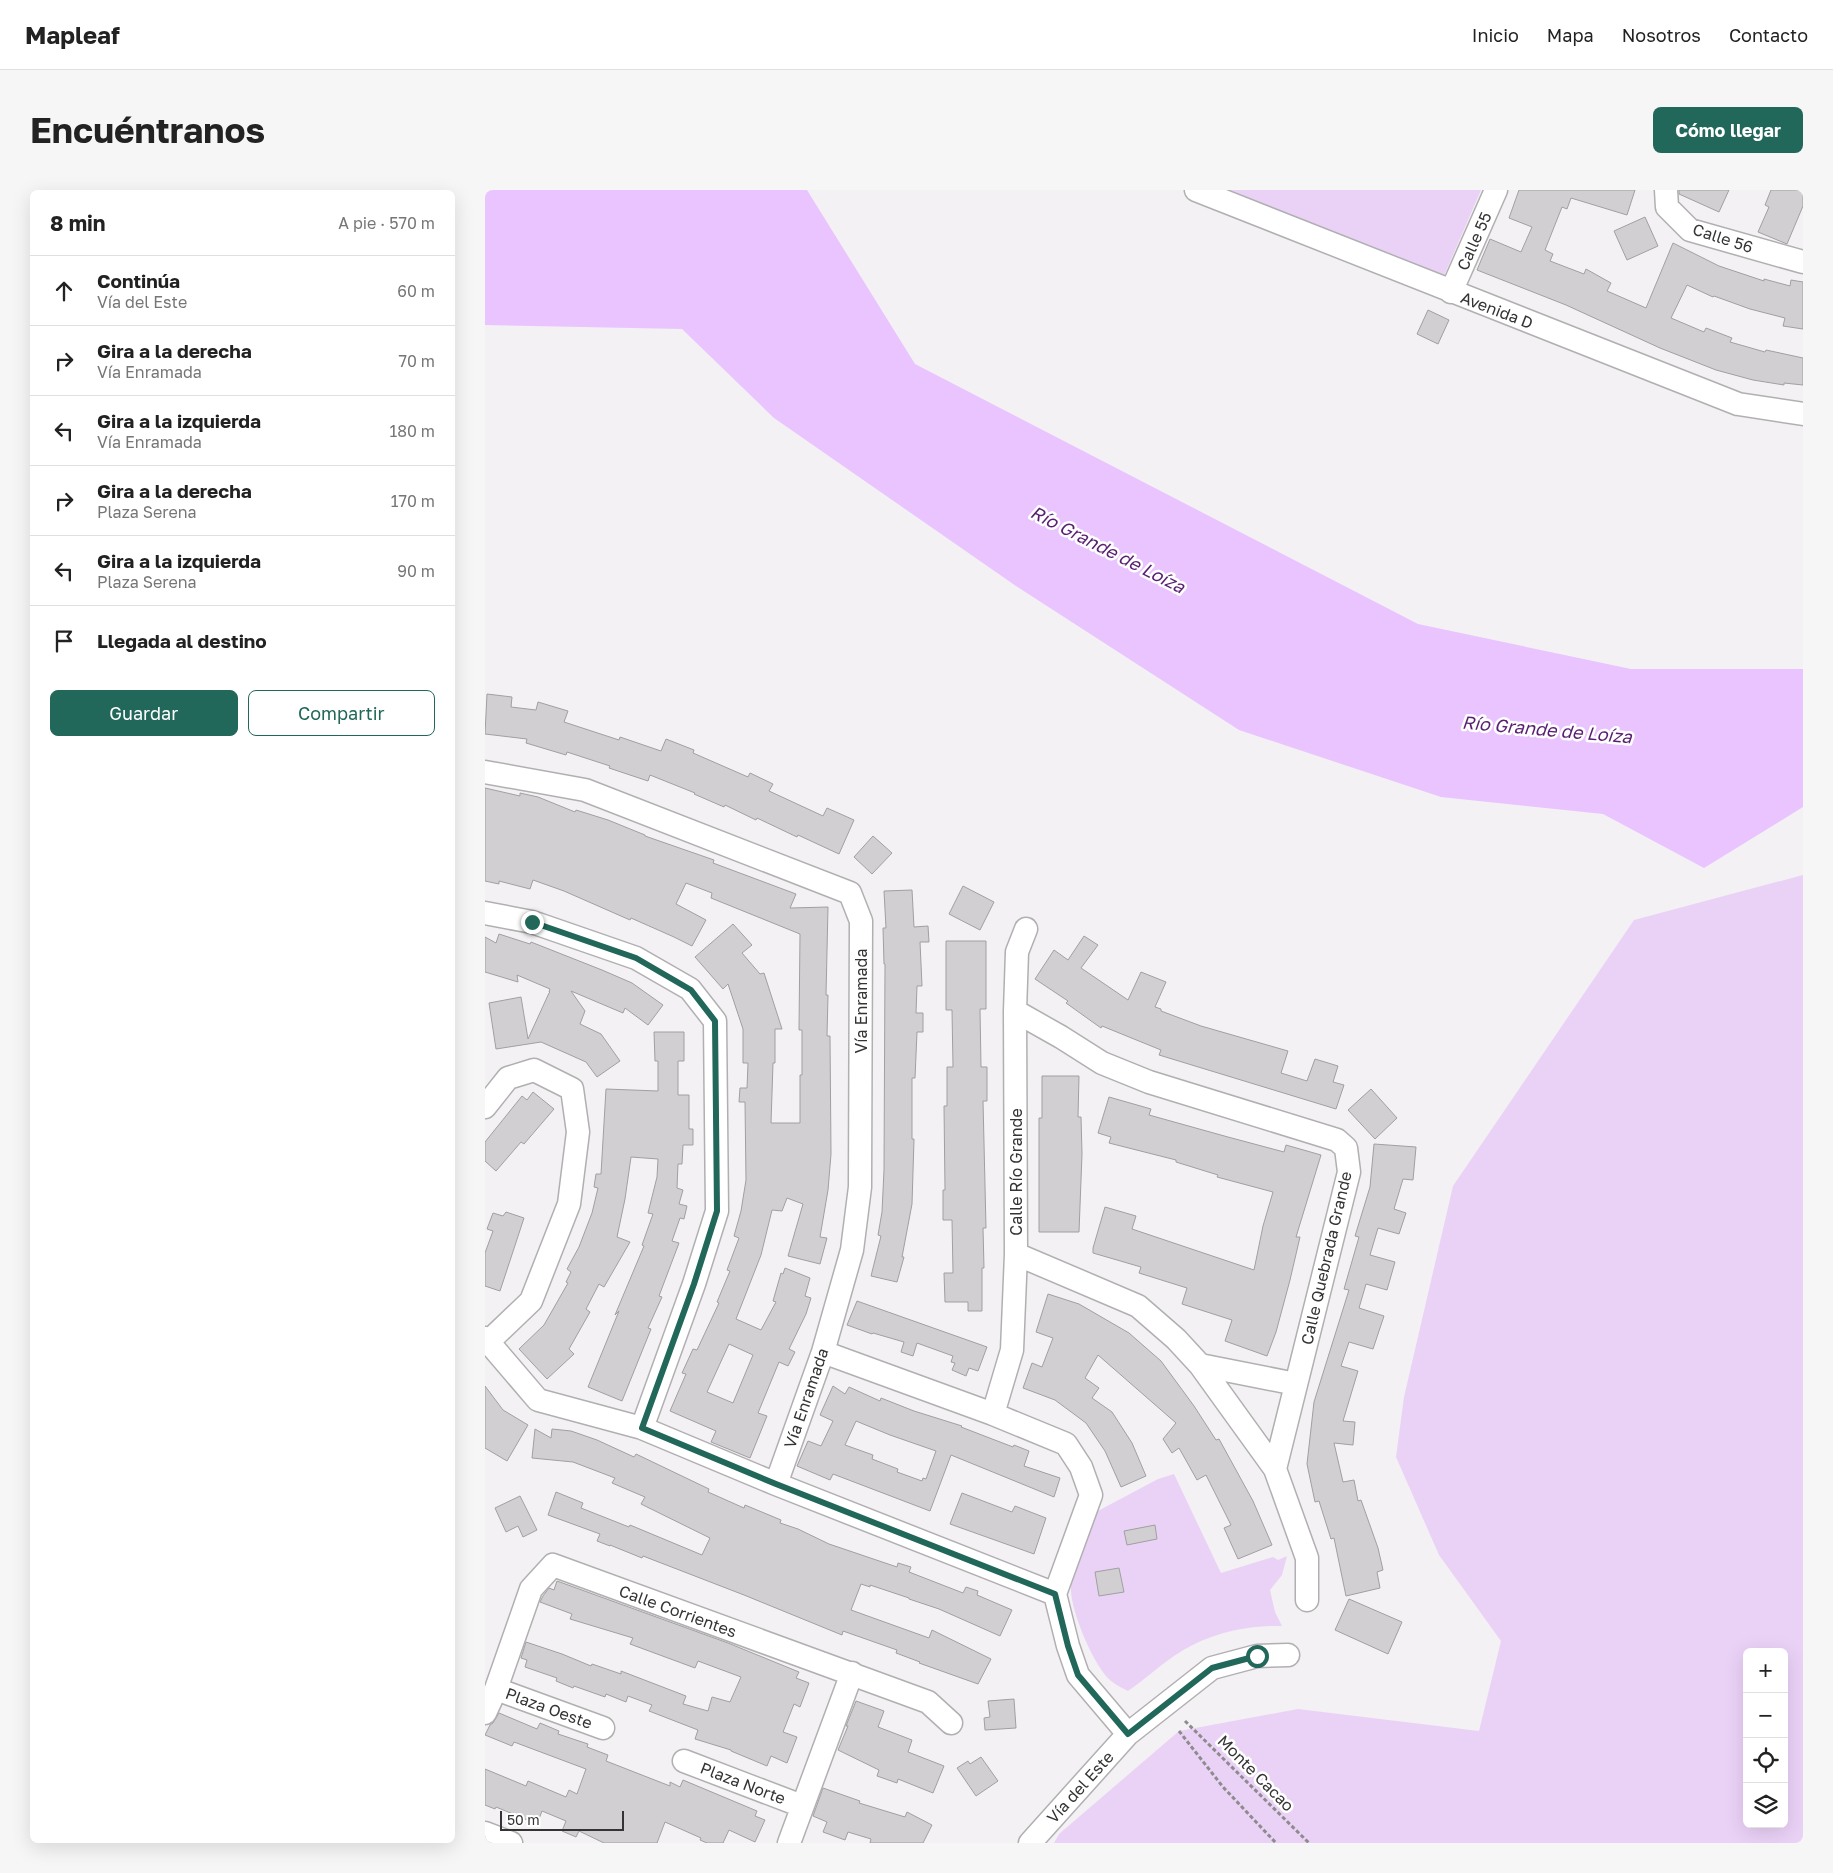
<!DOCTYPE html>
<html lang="es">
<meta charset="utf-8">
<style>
body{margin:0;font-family:"Golos Text",sans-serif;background:#f6f6f6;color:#222}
.controls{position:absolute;right:15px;bottom:15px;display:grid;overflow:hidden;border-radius:8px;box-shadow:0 5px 20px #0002}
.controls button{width:45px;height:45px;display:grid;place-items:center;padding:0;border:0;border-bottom:1px solid #e0e0e0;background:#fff;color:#222;font:25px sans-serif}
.scale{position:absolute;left:15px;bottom:12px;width:124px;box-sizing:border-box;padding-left:5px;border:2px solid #353435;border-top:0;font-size:14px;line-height:18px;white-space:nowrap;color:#353435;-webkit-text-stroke:4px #fff;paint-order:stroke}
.stop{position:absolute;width:15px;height:15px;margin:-11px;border:4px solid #21675a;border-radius:50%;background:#fff}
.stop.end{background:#21675a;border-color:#fff;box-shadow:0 1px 5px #0008}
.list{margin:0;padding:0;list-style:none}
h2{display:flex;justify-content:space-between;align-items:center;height:65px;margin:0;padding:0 20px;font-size:21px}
h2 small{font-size:16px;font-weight:400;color:#767676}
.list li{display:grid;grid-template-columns:32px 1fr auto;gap:15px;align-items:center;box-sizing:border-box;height:70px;padding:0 20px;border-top:1px solid #e0e0e0}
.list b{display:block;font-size:19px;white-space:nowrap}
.list p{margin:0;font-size:16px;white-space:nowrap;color:#767676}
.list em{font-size:16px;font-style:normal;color:#767676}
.actions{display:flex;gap:10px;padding:15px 20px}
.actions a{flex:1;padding:11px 0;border:1px solid #21675a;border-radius:8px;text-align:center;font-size:18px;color:#21675a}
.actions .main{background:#21675a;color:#fff}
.icon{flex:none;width:28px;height:28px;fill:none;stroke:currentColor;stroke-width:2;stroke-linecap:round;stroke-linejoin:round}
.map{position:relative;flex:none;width:1318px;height:1653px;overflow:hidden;border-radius:8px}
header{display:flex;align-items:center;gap:30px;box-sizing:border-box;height:70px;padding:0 25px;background:#fff;border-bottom:1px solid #e0e0e0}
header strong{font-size:24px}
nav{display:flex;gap:28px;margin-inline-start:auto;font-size:18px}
.intro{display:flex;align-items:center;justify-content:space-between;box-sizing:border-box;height:120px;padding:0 30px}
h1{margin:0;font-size:35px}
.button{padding:12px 22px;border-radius:8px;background:#21675a;color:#fff;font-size:18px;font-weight:700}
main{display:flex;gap:30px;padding:0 30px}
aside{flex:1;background:#fff;border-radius:8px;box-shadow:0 5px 20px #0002}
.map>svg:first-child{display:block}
.green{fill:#ead2f7;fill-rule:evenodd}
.water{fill:#eac4fe}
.building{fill:#d1cfd2;stroke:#a19fa2;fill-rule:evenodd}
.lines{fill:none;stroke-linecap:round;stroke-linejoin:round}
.minor-casing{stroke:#b1afb2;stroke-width:25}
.path{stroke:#8d8b8d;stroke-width:3;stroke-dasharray:4 2.5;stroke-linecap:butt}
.minor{stroke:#fff;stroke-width:22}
.route{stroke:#21675a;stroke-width:6}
.labels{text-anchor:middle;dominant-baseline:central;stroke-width:5;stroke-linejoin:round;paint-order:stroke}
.street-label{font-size:16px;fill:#353435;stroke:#fff}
.water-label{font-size:18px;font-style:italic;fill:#581f71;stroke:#fff}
</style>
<header>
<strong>Mapleaf</strong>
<nav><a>Inicio</a><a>Mapa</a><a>Nosotros</a><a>Contacto</a></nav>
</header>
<div class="intro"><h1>Encuéntranos</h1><a class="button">Cómo llegar</a></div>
<main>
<aside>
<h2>8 min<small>A pie · 570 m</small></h2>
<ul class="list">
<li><svg class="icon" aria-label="ahead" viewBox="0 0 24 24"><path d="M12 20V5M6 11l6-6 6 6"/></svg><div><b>Continúa</b><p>Vía del Este</p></div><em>60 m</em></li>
<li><svg class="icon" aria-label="right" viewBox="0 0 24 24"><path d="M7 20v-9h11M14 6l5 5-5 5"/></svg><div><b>Gira a la derecha</b><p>Vía Enramada</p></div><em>70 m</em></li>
<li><svg class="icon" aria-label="left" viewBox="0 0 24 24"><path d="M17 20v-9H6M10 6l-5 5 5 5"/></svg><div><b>Gira a la izquierda</b><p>Vía Enramada</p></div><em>180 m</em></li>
<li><svg class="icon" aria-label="right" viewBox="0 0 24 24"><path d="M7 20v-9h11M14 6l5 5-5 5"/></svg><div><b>Gira a la derecha</b><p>Plaza Serena</p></div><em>170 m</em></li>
<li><svg class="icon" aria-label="left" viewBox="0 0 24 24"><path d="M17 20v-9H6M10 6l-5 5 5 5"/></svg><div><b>Gira a la izquierda</b><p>Plaza Serena</p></div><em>90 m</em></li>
<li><svg class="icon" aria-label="arrive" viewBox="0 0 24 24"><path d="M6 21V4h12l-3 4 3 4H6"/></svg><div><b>Llegada al destino</b></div></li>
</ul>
<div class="actions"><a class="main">Guardar</a><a>Compartir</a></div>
</aside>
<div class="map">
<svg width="1318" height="1653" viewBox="0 0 1318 1653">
<rect width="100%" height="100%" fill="#f3f1f4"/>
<path class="green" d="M733,0H996L958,88Z
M1318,685V1653H569L574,1644L694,1541L813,1519L994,1541L1016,1451L954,1365L911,1267L919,1207L968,996L1149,730ZM1262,1462H1299V1634H1262Z
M689,1284L736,1383L788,1367L793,1370L802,1366L797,1385L785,1400L790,1422L797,1436C760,1435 721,1444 689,1466C673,1477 659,1490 643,1501C637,1498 631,1495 626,1491C609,1477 584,1418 586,1396C588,1371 602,1345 611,1322L673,1289Z"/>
<path class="water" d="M0,0H322L430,174L933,434L1146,479H1318V617L1219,678L1118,624L956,607L754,540L531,396L289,228L197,139L0,135Z"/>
<path class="building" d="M1034,0H1150L1142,25L1086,8L1082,19L1077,17L1060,60L1068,64L1065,71L1099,84L1101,79L1126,93L1122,101L1161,118L1188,53L1234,76L1279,91V89L1305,96L1306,90L1318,92V139L1298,136L1300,128L1265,119L1229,106L1228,107L1202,95L1186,128L1219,142L1221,138L1247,148L1245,152L1280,162L1281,160L1318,168V195L1299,193V195L1268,190L1231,180L1175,158L1081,115L992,80L1005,49L1036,62L1047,37L1024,28Z
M1194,0H1244L1234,22L1194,4Z
M1286,0H1318V16L1302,54L1273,42L1284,17L1280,15Z
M1160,27L1173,56L1142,70L1129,41Z
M943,120L964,130L953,154L932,144Z
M2,504L27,507L26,517L51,520L53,512L83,521L79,532L134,550L135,547L176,561L181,549L209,560L208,563L263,587L265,583L288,594L284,601L338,626L342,618L369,630L354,664L313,645L312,647L272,628L271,630L240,615L239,617L209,604L210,603L165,585L163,591L124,578L125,576L82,562L81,565L41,553L42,549L0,544Z
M0,598L35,606V603L53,607L90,622L91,620L123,630L160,645V646L229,670L228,673L311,704L305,718L343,717L341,805H343L342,846H345L346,964L343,1000L335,1047L342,1048L335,1074L303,1066L318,1014L302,1008L297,1021L287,1020L276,1065L251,1129L276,1140L291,1112L288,1111L296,1083L298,1084L300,1078L325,1088L320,1106L326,1108L321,1124L304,1159L310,1162L303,1176L294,1172L273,1223L282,1226L265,1268L226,1252L231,1241L185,1221L201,1184L197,1183L208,1159L212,1160L234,1113L232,1112L245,1081L242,1080L254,1048L249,1046L256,1021L261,990L260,912H254L255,898H262L263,873H258V839L243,794L238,799L210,767L248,734L267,755L257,763L275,784L279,783L297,839H290V873H288L286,933H315V885H317V840H314L315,744L226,708L227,703L201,693L191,714L221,730L207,756L189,747L146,728L145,730L79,701L48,690L45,699L14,691V694L0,691ZM244,1154L268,1165L248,1213L222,1202Z
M388,646L407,663L387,684L369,667Z
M478,696L509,712L495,740L464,724Z
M427,700L429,737L443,736L444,752H435L437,796H432L431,823H438V842H432L430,888H427V949H429L427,1014L417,1067H419L412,1092L386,1086L396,1046L393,1045L397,1022L399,980L400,774H399L398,738H401L399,701Z
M14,744L45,754L46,752L117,780L147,793L178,815L163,835L140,818L138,823L86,801L100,821L95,834L116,844L135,871L112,887L101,872L56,852L11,859L4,813L36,807L43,849L64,803L65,802H64L65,799L32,785L33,792L0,782V747L11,753Z
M599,746L613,755L596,778L643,810L656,782L681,792L670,817L676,819V821L716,836L803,861L796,883L822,891L830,869L853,876L848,892L859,895L851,919L674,865L676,860L617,836L616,838L581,813L583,811L550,789L569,760L583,770Z
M461,751H501V819H495L496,877H502V911H498L501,1038H498L499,1078H497V1121H483V1112H460L459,1083H468L467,1030H458V1000H460L459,916H462V877H468L467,820H461Z
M169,842H199V871H193V905H204V939H208V955H198L197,974H193L192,998L198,1000L194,1014L202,1016L199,1029L195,1028L187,1051L194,1053L174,1106L177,1107L163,1138L166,1139L137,1211L103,1197L134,1121L130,1125L159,1056L157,1055L168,1024L163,1023L172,987L173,969L146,967L140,1009L132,1047L145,1052L119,1097L114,1094L101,1119L105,1122L84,1159L89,1164L62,1189L34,1159L59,1135L83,1093L81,1092L86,1082L82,1079L94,1057L107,1023L113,998L109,997L111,984H116L121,899L173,901V871H170Z
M557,886H594L593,927H596L597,964L594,1042H554V928H557Z
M886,899L912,928L890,949L863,920Z
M48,902L69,919L39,954L36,952L11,981L0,971V952L37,906L42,910Z
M624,907L666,919L664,925L743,947L799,962L801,955L836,965L811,1047H815L805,1090L791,1142L782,1166L740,1151L747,1130L697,1114L702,1098L654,1083L656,1077L608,1063V1058L620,1017L651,1026L647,1039L769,1080L778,1036L788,1002L732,987L733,985L691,972V970L624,953L626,947L613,943Z
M889,954L931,957L928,990L918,989L909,1019L921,1023L914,1044L893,1038L885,1065L910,1072L902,1100L881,1094L874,1118L899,1126L888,1159L864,1152L856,1176L873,1181L858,1231L870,1232L868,1255L849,1253L858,1292L869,1290L873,1311L876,1310L893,1358L898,1380L892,1382L895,1398L861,1406L849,1348L846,1349L834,1311L830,1312L822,1274L829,1212L864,1100L859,1099L874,1047L870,1046L885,997Z
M21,1022L39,1028L15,1101L0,1096V1063L8,1041L2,1039L8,1023L18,1026Z
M563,1104L594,1114L644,1143L676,1171L709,1216L731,1250L734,1249L768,1311L787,1355L753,1369L739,1338L746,1335L721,1285L712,1290L694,1258L687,1263L678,1249L691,1233L613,1165L600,1188L614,1198L607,1208L627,1222L647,1253L661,1286L636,1297L620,1261L601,1233L570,1210L538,1198L547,1173L557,1177L568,1148L551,1142Z
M372,1111L502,1157L493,1181L484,1178L481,1186L467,1180L470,1173L466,1172L468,1166L432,1153L428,1166L416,1162L419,1152L388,1143L387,1144L362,1135Z
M0,1196L18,1220L43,1235L22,1271L0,1258Z
M348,1196L360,1204L364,1197L395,1211L396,1208L429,1221L477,1236L476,1237L528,1257L529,1255L544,1261L539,1276L575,1288L569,1307L466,1265L445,1321L348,1284L345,1290L312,1276L323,1251L336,1256L348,1231L335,1225ZM371,1231L405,1245L451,1261L441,1289L438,1288L437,1291L412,1282L413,1279L387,1269L388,1265L360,1255Z
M50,1239L66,1248L67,1239L86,1241L112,1250L149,1267L151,1264L224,1299L223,1302L259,1318L260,1315L296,1330L295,1333L313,1339L344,1354L412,1377L413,1373L426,1377L424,1382L478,1403L481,1397L493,1401L492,1405L527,1420L515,1446L454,1419L424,1409V1408L385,1395V1397L376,1394L366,1420L444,1448L447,1440L506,1469L493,1494L434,1473L435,1472L411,1463L412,1460L358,1441L357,1445L259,1405L158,1366L157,1368L125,1355V1356L112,1351L115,1344L63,1325L71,1302L98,1313L96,1318L144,1337L145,1335L217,1365L225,1348L156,1314L160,1307L127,1293L130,1288L88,1272L47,1268Z
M477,1303L527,1322L530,1316L561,1328L549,1364L465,1334Z
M35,1306L52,1340L38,1347L33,1336L21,1342L10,1318Z
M670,1335L672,1349L642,1355L639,1341Z
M634,1378L639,1402L614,1406L610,1382Z
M72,1391L243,1453L314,1482L311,1488L324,1493L315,1517L309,1514L298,1542L312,1547L302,1573L286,1566L282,1576L246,1561V1560L210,1549L213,1540L164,1521L167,1515L143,1506L141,1512L121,1504L120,1507L89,1496L88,1498L71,1491L72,1488L40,1477L42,1470L36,1468L41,1452L77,1464L106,1476L107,1474L136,1484V1481L201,1506L198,1514L223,1521L227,1507L245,1512L256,1487L213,1471L210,1478L145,1454L148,1448L85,1429L87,1424L55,1412L58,1406L64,1398L69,1400Z
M864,1409L917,1432L903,1464L850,1440Z
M529,1509L531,1538L500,1540L499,1528L505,1527L503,1511Z
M371,1511L399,1521L393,1537L427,1550L423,1562L459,1576L448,1603L413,1589L412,1593L392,1586L394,1580L353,1560L363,1536H361Z
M14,1523L52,1539L55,1533L74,1541L73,1544L103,1554L102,1557L123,1565L121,1571L185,1596V1592L195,1597L198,1590L272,1621L270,1626L280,1630L270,1652L244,1640L238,1653H222L215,1650L216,1648L180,1632L172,1653H119L94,1641L91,1647L77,1641L81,1631L57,1621L52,1634L11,1617L10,1619L0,1615V1579L41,1596L43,1591L81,1607L84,1600L92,1604L101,1579L29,1552L27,1556L0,1545L5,1535L8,1533Z
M496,1567L513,1591L491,1606L472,1578L483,1571L485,1574Z
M338,1598L375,1611L374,1613L420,1627L422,1622L447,1635L438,1653H385L386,1649L363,1642L360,1650L338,1642L342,1632L328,1626Z"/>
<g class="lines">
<g class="minor-casing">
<path id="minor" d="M711,0L1253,214L1318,224
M1181,0L1182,17L1205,40L1318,72
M966,102L1011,0
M0,582L100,600L365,703L376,731L375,997L367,1060L338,1162L291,1294
M0,723L47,732L151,768L205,799L230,831L232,1021L209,1094L157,1238
M530,821L576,847L617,873L664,892L852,950L861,958L864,982L790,1279L822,1368V1410
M0,917L23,888L49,880L87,899L93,942L84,1014L46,1111L3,1152
M531,1064L653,1116L691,1149L715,1175L790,1279
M0,1148L53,1210L157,1238L291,1294L570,1404L583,1456L593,1485L643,1544
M338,1162L508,1224L581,1254L596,1277L606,1305L570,1404
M715,1175L811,1194
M508,1224L527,1160L531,1064L530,821L532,762L541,739
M11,1499L118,1538
M0,1523L11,1499L46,1399L68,1375L443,1512L466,1533
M199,1571L317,1616
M0,1643L26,1653
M304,1653L367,1483
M545,1653L643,1544L727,1478L772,1466L803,1465"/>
</g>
<path class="path" d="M700,1531L824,1653
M694,1541L738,1597L791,1653"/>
<use href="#minor" class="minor"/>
</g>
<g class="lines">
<path class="route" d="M47,732L151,768L206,800L230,831L232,1021L209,1094L157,1238L291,1294L570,1404L583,1456L593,1485L643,1544L727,1478L772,1466"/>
</g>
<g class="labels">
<g class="street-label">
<text transform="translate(1238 48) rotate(18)">Calle 56</text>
<text transform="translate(989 51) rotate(-66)">Calle 55</text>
<text transform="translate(1012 120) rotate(21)">Avenida D</text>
<text transform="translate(376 811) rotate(-90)">Vía Enramada</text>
<text transform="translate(531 982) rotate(-90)">Calle Río Grande</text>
<text transform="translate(841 1068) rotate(-77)">Calle Quebrada Grande</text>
<text transform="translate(321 1208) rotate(-71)">Vía Enramada</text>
<text transform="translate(193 1421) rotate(20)">Calle Corrientes</text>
<text transform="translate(64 1518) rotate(20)">Plaza Oeste</text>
<text transform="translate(771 1583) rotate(45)">Monte Cacao</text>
<text transform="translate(258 1593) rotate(21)">Plaza Norte</text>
<text transform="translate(595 1597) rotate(-48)">Vía del Este</text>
</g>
<g class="water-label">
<text transform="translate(623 359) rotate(27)">Río Grande de Loíza</text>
<text transform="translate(1062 539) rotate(5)">Río Grande de Loíza</text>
</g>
</g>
</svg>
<div class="controls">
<button>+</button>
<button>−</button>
<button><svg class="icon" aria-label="locate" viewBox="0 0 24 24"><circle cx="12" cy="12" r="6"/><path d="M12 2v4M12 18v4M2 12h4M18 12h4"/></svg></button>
<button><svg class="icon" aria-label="layers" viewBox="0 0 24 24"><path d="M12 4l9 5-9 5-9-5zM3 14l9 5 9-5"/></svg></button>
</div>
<div class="scale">50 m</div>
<div class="stop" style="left:772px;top:1466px"></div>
<div class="stop end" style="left:47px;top:732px"></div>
</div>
</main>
